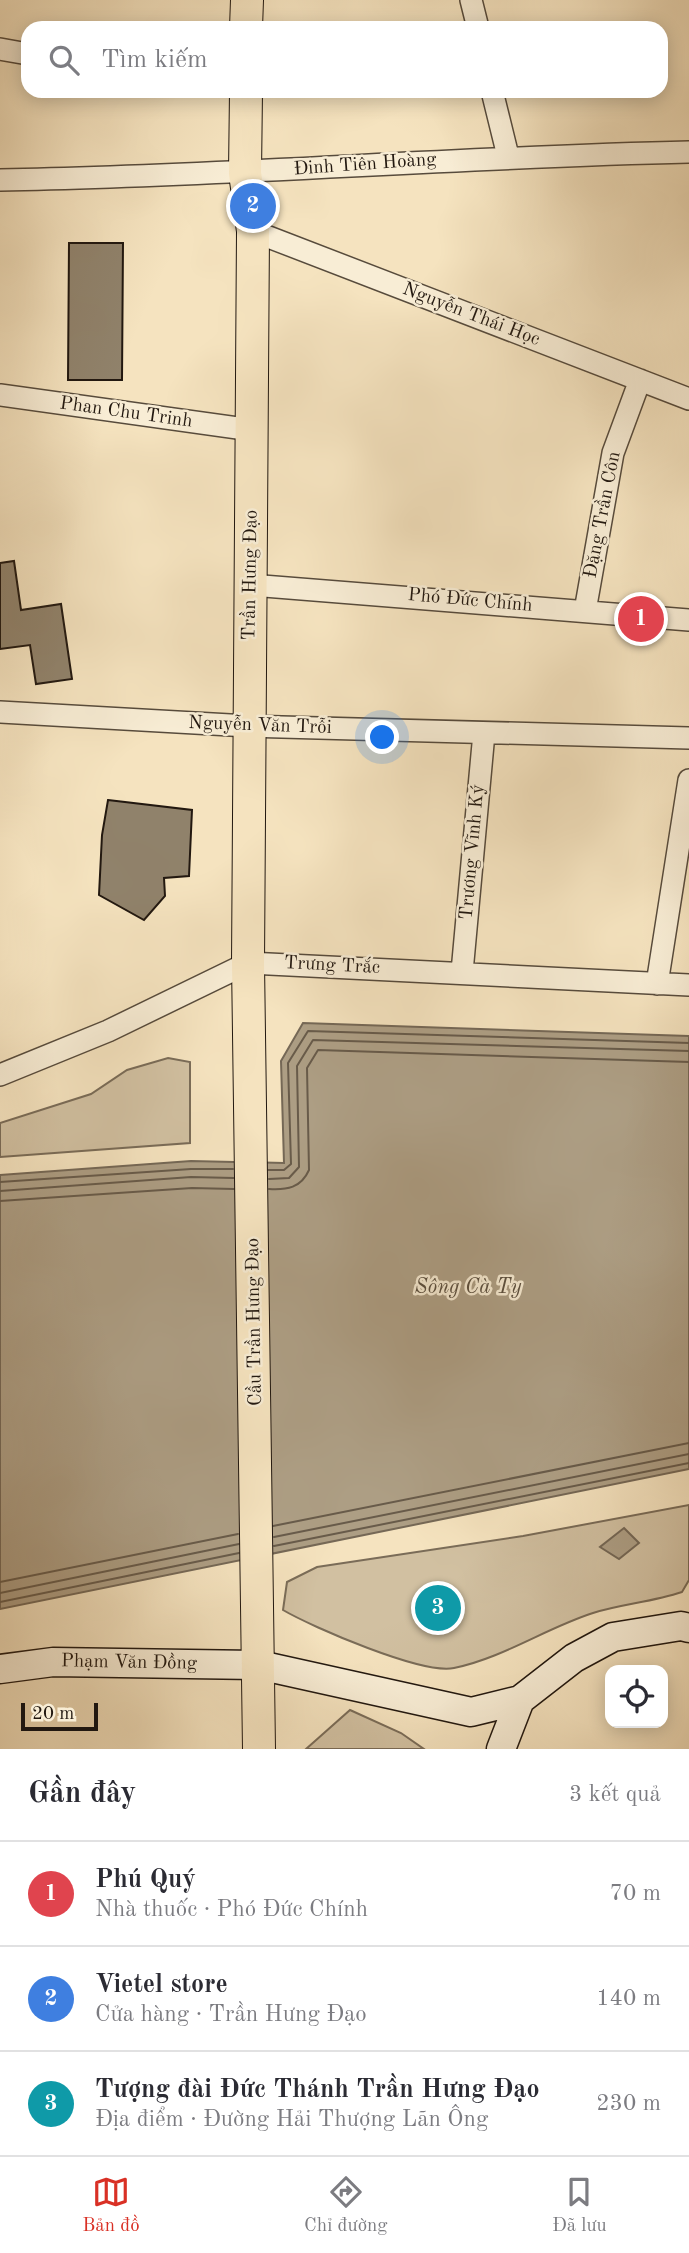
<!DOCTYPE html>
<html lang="vi">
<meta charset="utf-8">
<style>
body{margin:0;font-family:"Old Standard TT",serif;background:#f7f7f7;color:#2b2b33}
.controls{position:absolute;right:21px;bottom:21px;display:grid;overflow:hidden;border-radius:14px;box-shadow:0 4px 18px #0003}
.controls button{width:63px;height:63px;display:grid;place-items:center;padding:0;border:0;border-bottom:2px solid #e1e1e2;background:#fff;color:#2b2b33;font:35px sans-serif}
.scale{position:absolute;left:21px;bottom:18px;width:77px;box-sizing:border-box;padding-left:7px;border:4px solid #221810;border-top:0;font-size:19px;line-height:24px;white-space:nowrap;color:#221810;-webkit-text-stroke:5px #f8edd5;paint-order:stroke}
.you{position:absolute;left:383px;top:738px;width:24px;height:24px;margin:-18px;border:5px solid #fff;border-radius:50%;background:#1a73e8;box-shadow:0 0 0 10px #1a73e833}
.badge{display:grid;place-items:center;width:46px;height:46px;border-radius:50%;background:#d93025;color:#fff;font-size:23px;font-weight:700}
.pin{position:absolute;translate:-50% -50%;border:4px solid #fff;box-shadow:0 2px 7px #0006}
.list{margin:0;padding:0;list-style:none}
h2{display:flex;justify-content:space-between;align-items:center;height:91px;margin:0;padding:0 28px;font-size:30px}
h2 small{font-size:23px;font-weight:400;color:#7c7c81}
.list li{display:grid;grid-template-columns:46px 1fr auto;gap:21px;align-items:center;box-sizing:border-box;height:105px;padding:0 28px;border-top:2px solid #e1e1e2}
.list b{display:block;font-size:26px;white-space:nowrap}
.list p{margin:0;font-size:23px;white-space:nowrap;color:#7c7c81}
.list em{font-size:23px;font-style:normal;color:#7c7c81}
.icon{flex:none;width:38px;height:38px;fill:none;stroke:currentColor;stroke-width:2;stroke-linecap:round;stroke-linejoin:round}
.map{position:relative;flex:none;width:689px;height:1749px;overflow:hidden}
.search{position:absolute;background:#fff;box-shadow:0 4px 18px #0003;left:21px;right:21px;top:21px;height:77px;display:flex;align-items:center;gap:18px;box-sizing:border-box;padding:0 24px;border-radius:21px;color:#7c7c81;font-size:26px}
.sheet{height:406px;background:#fff}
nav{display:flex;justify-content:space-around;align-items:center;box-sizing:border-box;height:98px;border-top:2px solid #e1e1e2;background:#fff;font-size:19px;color:#7c7c81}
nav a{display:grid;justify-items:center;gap:4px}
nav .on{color:#d93025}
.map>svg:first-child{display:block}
.green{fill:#d1c0a1;stroke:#7a6c58;stroke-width:2}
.water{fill:#ad9e84;stroke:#756856;stroke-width:2}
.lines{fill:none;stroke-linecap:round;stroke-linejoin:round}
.shore{stroke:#685b4a;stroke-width:2}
.building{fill:#90826b;stroke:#221810;stroke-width:2}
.street-casing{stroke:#574b3c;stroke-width:24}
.secondary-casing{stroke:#221810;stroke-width:31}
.primary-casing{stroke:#221810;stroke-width:34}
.street{stroke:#f8edd5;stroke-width:21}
.secondary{stroke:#f8edd5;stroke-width:28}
.primary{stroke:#f5e3bf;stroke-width:32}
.labels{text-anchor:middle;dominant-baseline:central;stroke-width:5;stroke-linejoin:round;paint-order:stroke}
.street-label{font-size:19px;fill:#221810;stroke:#f8edd5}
.water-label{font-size:21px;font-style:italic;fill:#5a4e3e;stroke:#f8edd5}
</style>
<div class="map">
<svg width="689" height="1749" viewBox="0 0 689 1749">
<rect width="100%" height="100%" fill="#f5e3bf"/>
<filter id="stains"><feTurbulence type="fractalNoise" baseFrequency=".00286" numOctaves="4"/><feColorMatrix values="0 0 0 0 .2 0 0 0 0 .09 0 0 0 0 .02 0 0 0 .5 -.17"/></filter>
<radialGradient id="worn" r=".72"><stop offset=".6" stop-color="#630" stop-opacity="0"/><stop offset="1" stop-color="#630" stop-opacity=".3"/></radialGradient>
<path class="green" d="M168,1058L190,1062V1143L0,1157V1123L91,1094L127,1070Z
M689,1505V1580L682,1592C652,1602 622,1604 593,1613C546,1628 503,1658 454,1668C423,1675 312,1627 283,1610L287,1582L317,1567L523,1536Z
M350,1710L401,1733L424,1749H306Z"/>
<path class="water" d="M303,1023L689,1036V1469L0,1609V1175L191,1161L284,1163L281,1061Z
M624,1528L639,1543L619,1559L600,1547Z"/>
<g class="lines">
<path class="shore" d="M268,1170H284L291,1164L288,1063L308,1031L689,1043
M269,1179L289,1178L299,1167L297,1066L313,1040L689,1051
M0,1182L191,1169H233
M269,1189C287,1190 301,1188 309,1170L307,1068L318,1050L689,1062
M0,1191L191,1177L234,1178
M0,1201L192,1188L234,1189
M273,1526L689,1443
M274,1537L689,1454
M274,1546L689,1463
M0,1582L238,1534
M0,1593L239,1544
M0,1602L239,1553"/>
</g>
<path class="building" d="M69,243H123L122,380H68Z
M14,561L21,610L61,604L72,679L36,684L30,645L0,649V563Z
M108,800L192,810L189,876L164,878L165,896L144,920L99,895L102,835Z"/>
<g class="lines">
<g class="street-casing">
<path id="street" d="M471,0L478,28
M0,49L28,54
M492,91L508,156
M0,180C230,176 459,157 689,152
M253,231L689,399
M0,395L252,430
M251,585L689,620
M585,611L613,453L640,380
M0,712L248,726L689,738
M462,972L484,733
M657,984L689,780
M0,1075L108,1031L248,963L689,985"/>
</g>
<g class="secondary-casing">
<path id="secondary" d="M0,1669L53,1662L259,1665L471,1712L520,1700L574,1658L613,1637L681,1626L689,1628
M501,1749L520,1700"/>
</g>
<g class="primary-casing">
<path id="primary" d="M246,28L247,0
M246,91L245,173L253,231L248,963L259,1749"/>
</g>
<use href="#street" class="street"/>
<use href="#secondary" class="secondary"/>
<use href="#primary" class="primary"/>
</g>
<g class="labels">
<g class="street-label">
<text transform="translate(365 165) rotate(-4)">Đinh Tiên Hoàng</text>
<text transform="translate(471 315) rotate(21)">Nguyễn Thái Học</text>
<text transform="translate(126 413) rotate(8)">Phan Chu Trinh</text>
<text transform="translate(603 515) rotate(-79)">Đặng Trần Côn</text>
<text transform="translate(251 575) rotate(-89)">Trần Hưng Đạo</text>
<text transform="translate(470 601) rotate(5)">Phó Đức Chính</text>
<text transform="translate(260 726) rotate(2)">Nguyễn Văn Trỗi</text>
<text transform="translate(473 852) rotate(-85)">Trương Vĩnh Ký</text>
<text transform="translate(332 966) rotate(3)">Trưng Trắc</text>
<text transform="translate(255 1322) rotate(-91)">Cầu Trần Hưng Đạo</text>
<text transform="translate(129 1663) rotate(1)">Phạm Văn Đồng</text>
</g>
<g class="water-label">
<text x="468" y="1287">Sông Cà Ty</text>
</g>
</g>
<rect width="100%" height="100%" filter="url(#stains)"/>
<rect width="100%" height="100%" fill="url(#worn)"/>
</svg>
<div class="controls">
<button><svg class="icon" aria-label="locate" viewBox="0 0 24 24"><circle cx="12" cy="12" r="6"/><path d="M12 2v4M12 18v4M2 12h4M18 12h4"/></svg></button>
</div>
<div class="scale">20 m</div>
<div class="you"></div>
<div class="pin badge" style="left:641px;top:619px;background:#e0444e">1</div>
<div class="pin badge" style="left:253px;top:206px;background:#3f7fe0">2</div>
<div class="pin badge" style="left:438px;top:1608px;background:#0f9aa8">3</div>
<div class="search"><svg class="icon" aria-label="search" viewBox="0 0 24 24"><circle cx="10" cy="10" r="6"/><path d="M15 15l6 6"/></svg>Tìm kiếm</div>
</div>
<section class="sheet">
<h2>Gần đây<small>3 kết quả</small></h2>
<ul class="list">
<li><span class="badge" style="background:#e0444e">1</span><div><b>Phú Quý</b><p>Nhà thuốc · Phó Đức Chính</p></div><em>70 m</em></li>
<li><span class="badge" style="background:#3f7fe0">2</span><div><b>Vietel store</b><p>Cửa hàng · Trần Hưng Đạo</p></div><em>140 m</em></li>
<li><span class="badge" style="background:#0f9aa8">3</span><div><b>Tượng đài Đức Thánh Trần Hưng Đạo</b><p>Địa điểm · Đường Hải Thượng Lãn Ông</p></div><em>230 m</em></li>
</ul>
</section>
<nav>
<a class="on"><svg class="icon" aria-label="map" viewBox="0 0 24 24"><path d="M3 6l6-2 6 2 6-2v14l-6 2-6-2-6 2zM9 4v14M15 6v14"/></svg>Bản đồ</a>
<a><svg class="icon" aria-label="directions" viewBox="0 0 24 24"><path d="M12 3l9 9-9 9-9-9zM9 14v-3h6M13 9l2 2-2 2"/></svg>Chỉ đường</a>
<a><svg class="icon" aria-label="saved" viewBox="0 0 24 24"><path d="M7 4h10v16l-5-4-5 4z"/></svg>Đã lưu</a>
</nav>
